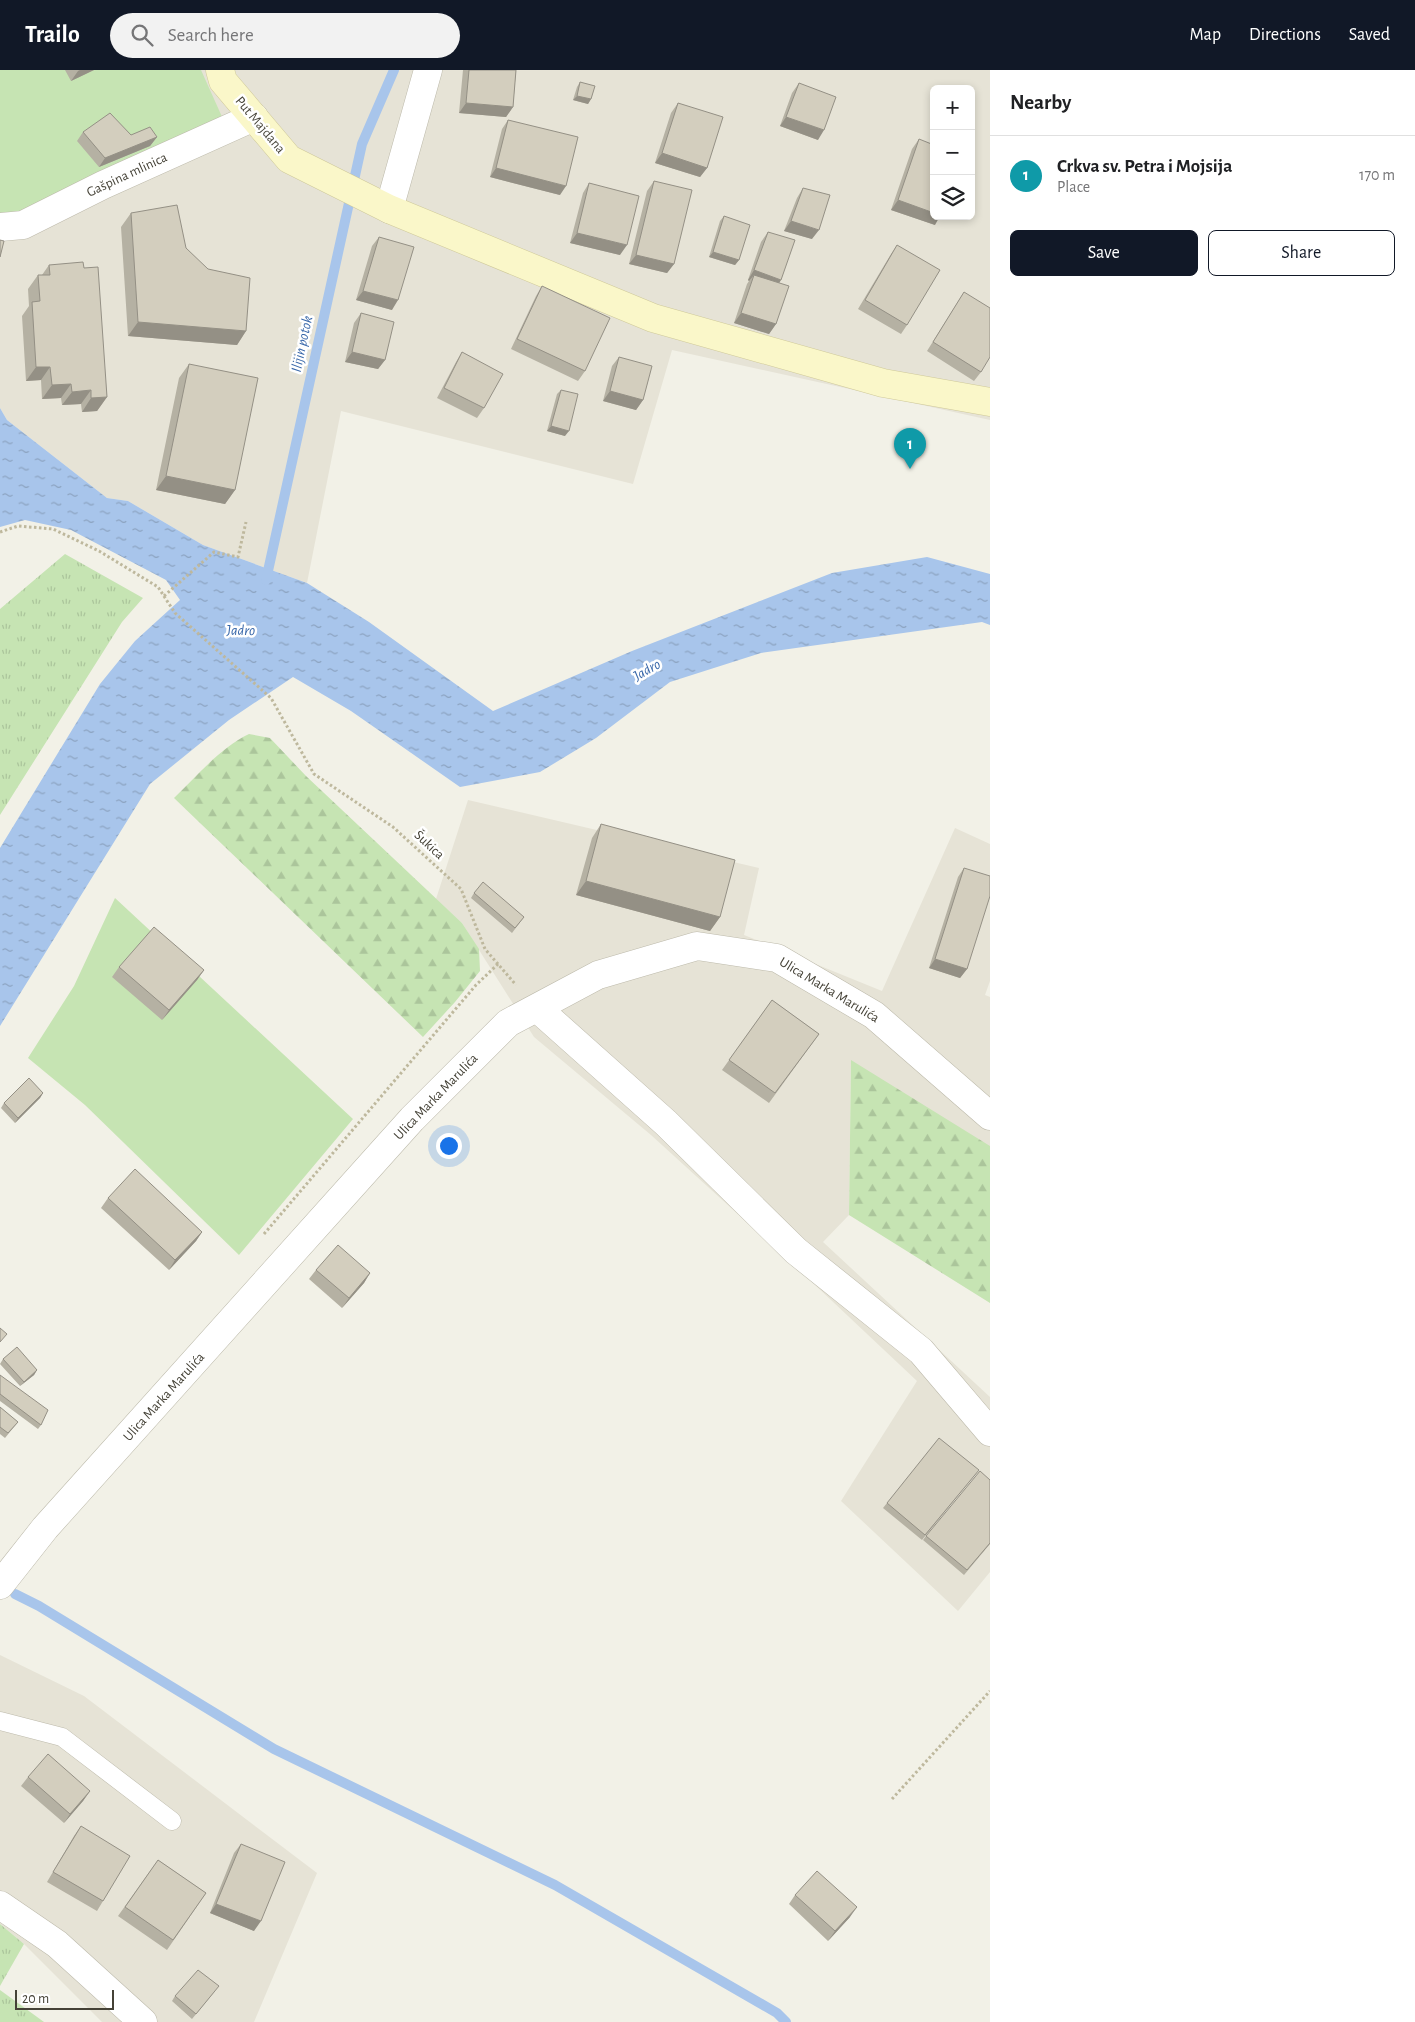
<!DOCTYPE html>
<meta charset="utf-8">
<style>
body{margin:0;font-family:"Alegreya Sans",sans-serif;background:#f2f2f2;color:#202124}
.controls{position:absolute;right:15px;top:15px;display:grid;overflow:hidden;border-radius:8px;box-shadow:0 2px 8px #0003}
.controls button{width:45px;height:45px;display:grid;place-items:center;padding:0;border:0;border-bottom:1px solid #e0e0e0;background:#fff;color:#202124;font:25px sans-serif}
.scale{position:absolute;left:15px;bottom:12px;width:99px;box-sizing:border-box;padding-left:5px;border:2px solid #454237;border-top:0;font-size:14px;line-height:18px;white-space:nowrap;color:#454237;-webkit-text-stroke:4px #fff;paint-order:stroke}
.you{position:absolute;left:448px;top:1075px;width:18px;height:18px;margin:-12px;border:4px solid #fff;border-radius:50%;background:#1a73e8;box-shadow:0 0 0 8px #1a73e833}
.badge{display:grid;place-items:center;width:32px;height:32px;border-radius:50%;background:#111827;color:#fff;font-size:16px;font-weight:700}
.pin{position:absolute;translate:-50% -41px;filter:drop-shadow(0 1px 2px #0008)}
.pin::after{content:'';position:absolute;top:26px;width:18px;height:15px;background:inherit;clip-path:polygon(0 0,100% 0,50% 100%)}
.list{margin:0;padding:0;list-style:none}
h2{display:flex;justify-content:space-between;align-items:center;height:65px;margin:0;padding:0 20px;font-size:21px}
h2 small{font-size:16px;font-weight:400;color:#757577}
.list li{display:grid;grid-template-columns:32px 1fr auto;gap:15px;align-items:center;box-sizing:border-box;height:80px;padding:0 20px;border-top:1px solid #e0e0e0}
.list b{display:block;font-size:19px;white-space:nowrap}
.list p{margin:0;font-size:16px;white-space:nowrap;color:#757577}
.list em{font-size:16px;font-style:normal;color:#757577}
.actions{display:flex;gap:10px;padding:15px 20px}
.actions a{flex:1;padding:11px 0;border:1px solid #111827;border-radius:8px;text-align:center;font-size:18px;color:#111827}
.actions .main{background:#111827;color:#fff}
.icon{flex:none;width:28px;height:28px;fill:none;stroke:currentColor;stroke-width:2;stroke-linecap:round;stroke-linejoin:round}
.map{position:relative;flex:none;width:990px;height:1952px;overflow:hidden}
header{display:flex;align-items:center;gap:30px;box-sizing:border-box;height:70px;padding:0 25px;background:#111827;color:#fff}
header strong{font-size:24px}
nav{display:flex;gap:28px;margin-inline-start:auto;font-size:18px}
.search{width:350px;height:45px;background:#f2f2f2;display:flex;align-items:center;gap:12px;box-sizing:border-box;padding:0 18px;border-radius:28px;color:#757577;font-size:19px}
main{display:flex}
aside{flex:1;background:#fff}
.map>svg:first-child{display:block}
.residential{fill:#e6e3d6;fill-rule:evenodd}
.grass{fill:url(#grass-tufts)}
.forest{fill:url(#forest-firs)}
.garden{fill:#c6e4b3}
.water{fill:url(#water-ripples)}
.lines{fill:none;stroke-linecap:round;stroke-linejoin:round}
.stream{stroke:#a8c5eb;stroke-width:10}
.lane-casing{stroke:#bdbaab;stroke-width:19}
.street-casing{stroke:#bdbaab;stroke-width:29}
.secondary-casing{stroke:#cfc99a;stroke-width:29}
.path{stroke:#beb89d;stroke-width:3;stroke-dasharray:2.5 2.5;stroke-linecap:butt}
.lane{stroke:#fff;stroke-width:18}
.street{stroke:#fff;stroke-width:28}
.secondary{stroke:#faf7c9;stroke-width:28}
.wall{fill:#b5b1a3}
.shaded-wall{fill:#949085}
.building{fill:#d3cebe;stroke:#949085}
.labels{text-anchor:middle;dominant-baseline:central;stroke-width:5;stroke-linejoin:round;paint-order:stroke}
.street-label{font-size:14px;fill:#454237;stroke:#fff}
.water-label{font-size:15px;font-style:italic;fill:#3867a9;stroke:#fff}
</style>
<header>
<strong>Trailo</strong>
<div class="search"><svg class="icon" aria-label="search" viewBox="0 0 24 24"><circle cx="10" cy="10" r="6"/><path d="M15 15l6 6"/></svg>Search here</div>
<nav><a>Map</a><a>Directions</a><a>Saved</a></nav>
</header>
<main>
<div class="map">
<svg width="990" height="1952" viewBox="0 0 990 1952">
<defs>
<pattern id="grass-tufts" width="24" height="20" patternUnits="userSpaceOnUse" patternTransform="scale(1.25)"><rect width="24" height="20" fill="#c6e4b3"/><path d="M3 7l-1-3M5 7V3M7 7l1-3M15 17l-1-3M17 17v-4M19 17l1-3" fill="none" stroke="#abc59b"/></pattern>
<pattern id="forest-firs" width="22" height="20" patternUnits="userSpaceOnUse" patternTransform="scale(1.25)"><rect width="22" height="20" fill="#c6e4b3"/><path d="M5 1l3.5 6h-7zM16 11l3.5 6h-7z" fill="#abc59b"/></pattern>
<pattern id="water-ripples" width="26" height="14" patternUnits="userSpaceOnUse" patternTransform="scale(1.25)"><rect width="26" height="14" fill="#a8c5eb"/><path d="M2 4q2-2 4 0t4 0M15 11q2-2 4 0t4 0" fill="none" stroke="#8ba2bf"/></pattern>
</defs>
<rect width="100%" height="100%" fill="#f2f1e7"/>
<path class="residential" d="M0,0H990V350L672,280L633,414L341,341L307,513L203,475L128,431L107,428L7,350L0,338ZM934,19H971V146H934Z
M468,730L759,798L744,865L882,921L955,758L990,774V911L985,925L990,927V1079L851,991L849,1145L823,1172L990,1327V1502L958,1541L841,1431L917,1311L797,1198L651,1065L534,967L462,853L436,829Z
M0,1585L84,1626L317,1803L254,1952H102L24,1874L0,1854Z"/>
<path class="grass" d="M65,484L143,528L122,552L0,745V539Z
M0,1854L24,1874L0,1916Z
M0,1920L44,1952H0Z"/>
<path class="forest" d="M249,664L270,668L306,706L462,853L479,879L480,901L455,932L423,967L174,728C197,706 220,678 249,664Z
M851,990L990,1076V1233L849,1145Z"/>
<path class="garden" d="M0,0H201L223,49L40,137L0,146Z
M115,828L353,1049L239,1185L85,1035L28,988L74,916Z"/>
<path class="water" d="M0,338L7,350L107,428L128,431L203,475L307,513L369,552L493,641L632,581L832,503L927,487L990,504V555L982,552L761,583L670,612L596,668L540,702L460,717L351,641L293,607L229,650L150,714L0,956V778L100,614L135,571L180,530L166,510L71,460L25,450L0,457Z"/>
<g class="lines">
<path class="stream" d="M266,510L362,74L394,0
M15,1524L39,1536L274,1679L555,1815L777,1943L786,1952"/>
<g class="lane-casing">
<path id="lane" d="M0,1651L62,1667L172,1751"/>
</g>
<g class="street-casing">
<path id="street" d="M389,139L428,0
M0,157L23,155L103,115L254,47
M537,938L666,1053L796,1181L921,1281L990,1362
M0,1515L45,1458L412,1049L508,953L598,905L697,876L777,888L874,945L990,1046
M0,1835L57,1874L143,1952"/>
</g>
<g class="secondary-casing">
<path id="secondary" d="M220,0L223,11L289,89L389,139L653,248L883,313L990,332"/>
</g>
<path class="path" d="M0,462L18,456L53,459L99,481L158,517L175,543L271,628L314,704L393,757L461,819L485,879L516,915
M164,526L214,482L238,487L246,452
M264,1164L476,915L498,894
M892,1729L990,1621"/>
<use href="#lane" class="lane"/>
<use href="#street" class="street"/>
<use href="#secondary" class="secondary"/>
</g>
<path class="wall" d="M65,0H94L71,11Z
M463,0H516L513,37L506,47L459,43Z
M580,12L591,29L588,34L573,30L577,17Z
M799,13L818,70L780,56L792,23Z
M678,33L707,98L700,107L655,93L671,43Z
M508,50L560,125L490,107L502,59Z
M83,62L131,65L157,67L150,76L99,97L77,71Z
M919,69L935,155L891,140L912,79Z
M654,111L674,194L667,203L629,194L647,121Z
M589,113L620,185L570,173L583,123Z
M803,118L812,169L784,161L797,128Z
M131,143L186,178L246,261L237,275L128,266L121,157Z
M724,146L739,190L735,195L709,187L720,151Z
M768,162L779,213L776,254L769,264L734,253L747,214L749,211L748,210L761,172Z
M379,167L392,240L356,230L372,176Z
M897,175L907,255L901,264L858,239L891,184Z
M49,195L84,198L107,327L97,341L82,342L81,334L62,335L61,328L42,329L41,310L26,311L22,246L29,236L28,219L38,205H42Z
M542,216L585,301L578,311L511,279L536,226Z
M964,222L981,302L974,311L927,281Z
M361,243L385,290L378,299L345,292L354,253Z
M462,282L484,338L477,348L437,328L456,292Z
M619,287L643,330L636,340L603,331L612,296Z
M189,294L235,420L225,434L156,420L179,308Z
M561,320L565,366L547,361L557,324Z
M601,754L720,847L710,861L576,825L592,768Z
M964,798L967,899L960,908L929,898L958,807Z
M474,823L524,847L512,863L471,828Z
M119,897L204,900L197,910L162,950L112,907Z
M772,930L819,964L769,1033L722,1000Z
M43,1023L40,1028L15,1053L1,1038L4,1033Z
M108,1128L202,1162L196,1171L169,1200L101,1138Z
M316,1200L370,1203L364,1213L342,1238L309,1209Z
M3,1289L37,1300L34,1305L20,1316L0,1294Z
M0,1305L41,1355L38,1359L0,1331Z
M0,1337L18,1352L5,1368L0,1364Z
M979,1400L922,1470L883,1438L887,1433Z
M926,1466L990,1474L964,1505L923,1470Z
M28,1707L90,1721L83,1731L64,1753L21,1716Z
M81,1756L103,1831L97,1841L47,1812L74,1766Z
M241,1774L254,1861L210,1843L234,1783Z
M158,1790L206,1823L167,1880L118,1846Z
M795,1825L850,1847L828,1871L789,1834Z
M215,1921L192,1949L172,1931L175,1926Z"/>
<path class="shaded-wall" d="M80,0H94L71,11L78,1Z
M577,26L591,29L588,34L573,30Z
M466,33L513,37L506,47L459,43Z
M786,47L824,60L818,70L780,56Z
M157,67L150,76L99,97L105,88Z
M662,83L707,98L700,107L655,93Z
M496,98L566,116L560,125L490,107Z
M898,130L934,143V146H940L935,155L891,140Z
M791,151L819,160L812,169L784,161Z
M577,163L627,175L620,185L570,173Z
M713,182L739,190L735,195L709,187Z
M636,185L674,194L667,203L629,194Z
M754,200L781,210L775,220L754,205L749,211L748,210Z
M363,221L398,230L392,240L356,230Z
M741,243L776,254L769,264L734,253Z
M138,252L246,261L237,275L128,266Z
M352,282L385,290L378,299L345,292Z
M36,297H50L41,310L26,311Z
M71,314L61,328L42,329L52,315Z
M91,320L81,334L62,335L72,322Z
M610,321L643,330L636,340L603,331Z
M107,327L97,341L82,342L91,328Z
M551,356L569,361L565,366L547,361Z
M166,406L235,420L225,434L156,420Z
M586,811L720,847L710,861L576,825Z
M935,889L967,899L960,908L929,898Z
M204,900L197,910L162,950L169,940Z
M43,1023L40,1028L15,1053L18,1048Z
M202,1162L196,1171L169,1200L175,1190Z
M370,1203L364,1213L342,1238L349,1228Z
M37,1300L34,1305L20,1316L24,1312Z
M90,1721L83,1731L64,1753L70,1744Z
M216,1834L261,1851L254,1861L210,1843Z
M857,1837L850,1847L828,1871L835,1861Z"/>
<path class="building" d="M469,0H516L513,37L466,33Z
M580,12L595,16L591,29L577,26Z
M799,13L836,27L824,60L786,47Z
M678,33L723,47L707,98L662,83Z
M110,43L131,65L150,57L157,67L105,88L83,62Z
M508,50L578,67L566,116L496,98Z
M919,69L934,75V143L898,130Z
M654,111L692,120L674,194L636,185Z
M589,113L639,126L627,175L577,163Z
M803,118L830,125L819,160L791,151Z
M177,135L186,178L208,199L250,208L246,261L138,252L131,143Z
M724,146L750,155L739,190L713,182Z
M768,162L795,170L781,210L754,200Z
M379,167L414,177L398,230L363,221Z
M0,170L4,171L0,187Z
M897,175L940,200L907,255L865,230Z
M83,192L84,198L98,197L107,327L91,328V320L72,322L71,314L52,315L50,297H36L32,232L40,231L38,205H50L49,195Z
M754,205L789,216L776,254L741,243Z
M542,216L610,248L585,301L517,269Z
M964,222L990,238V287L981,302L933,272Z
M361,243L394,252L385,290L352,282Z
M462,282L503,304L484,338L444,318Z
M619,287L652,296L643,330L610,321Z
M189,294L258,308L235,420L166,406Z
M561,320L578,324L569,361L551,356Z
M601,754L735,790L720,847L586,811Z
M964,798L990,806V826L967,899L935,889Z
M483,812L524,847L515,858L474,823Z
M154,857L204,900L169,940L119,897Z
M772,930L819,964L775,1023L729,990Z
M29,1008L43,1023L18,1048L4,1033Z
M135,1099L202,1162L175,1190L108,1128Z
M338,1175L370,1203L349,1228L316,1200Z
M0,1258L7,1264L0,1272Z
M17,1277L37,1300L24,1312L3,1289Z
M0,1305L48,1340L41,1355L0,1324Z
M0,1337L18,1352L8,1363L0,1357Z
M939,1368L979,1400L925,1465L887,1433Z
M980,1401L990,1410V1473L967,1500L926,1466Z
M48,1684L90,1721L70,1744L28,1707Z
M81,1756L130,1786L103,1831L53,1802Z
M241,1774L285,1792L261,1851L216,1834Z
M158,1790L206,1823L173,1870L125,1837Z
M817,1801L857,1837L835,1861L795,1825Z
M198,1900L219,1916L196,1944L175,1926Z"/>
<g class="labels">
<g class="street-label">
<text transform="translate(260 55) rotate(50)">Put Majdana</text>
<text transform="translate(127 105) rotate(-25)">Gašpina mlinica</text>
<text transform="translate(429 775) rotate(43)">Šukica</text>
<text transform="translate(829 920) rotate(31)">Ulica Marka Marulića</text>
<text transform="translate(436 1027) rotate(-46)">Ulica Marka Marulića</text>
<text transform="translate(164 1327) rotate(-48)">Ulica Marka Marulića</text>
</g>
<g class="water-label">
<text transform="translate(302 274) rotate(-78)">Ilijin potok</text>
<text x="241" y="560">Jadro</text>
<text transform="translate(647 600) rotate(-30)">Jadro</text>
</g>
</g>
</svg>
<div class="controls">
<button>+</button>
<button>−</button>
<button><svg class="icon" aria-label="layers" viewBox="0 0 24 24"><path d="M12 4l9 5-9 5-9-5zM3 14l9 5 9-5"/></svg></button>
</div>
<div class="scale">20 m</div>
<div class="you"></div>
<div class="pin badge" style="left:910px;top:399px;background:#0f9aa8">1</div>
</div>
<aside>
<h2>Nearby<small></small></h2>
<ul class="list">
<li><span class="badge" style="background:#0f9aa8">1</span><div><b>Crkva sv. Petra i Mojsija</b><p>Place</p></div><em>170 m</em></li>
</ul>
<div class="actions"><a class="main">Save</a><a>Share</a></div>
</aside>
</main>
